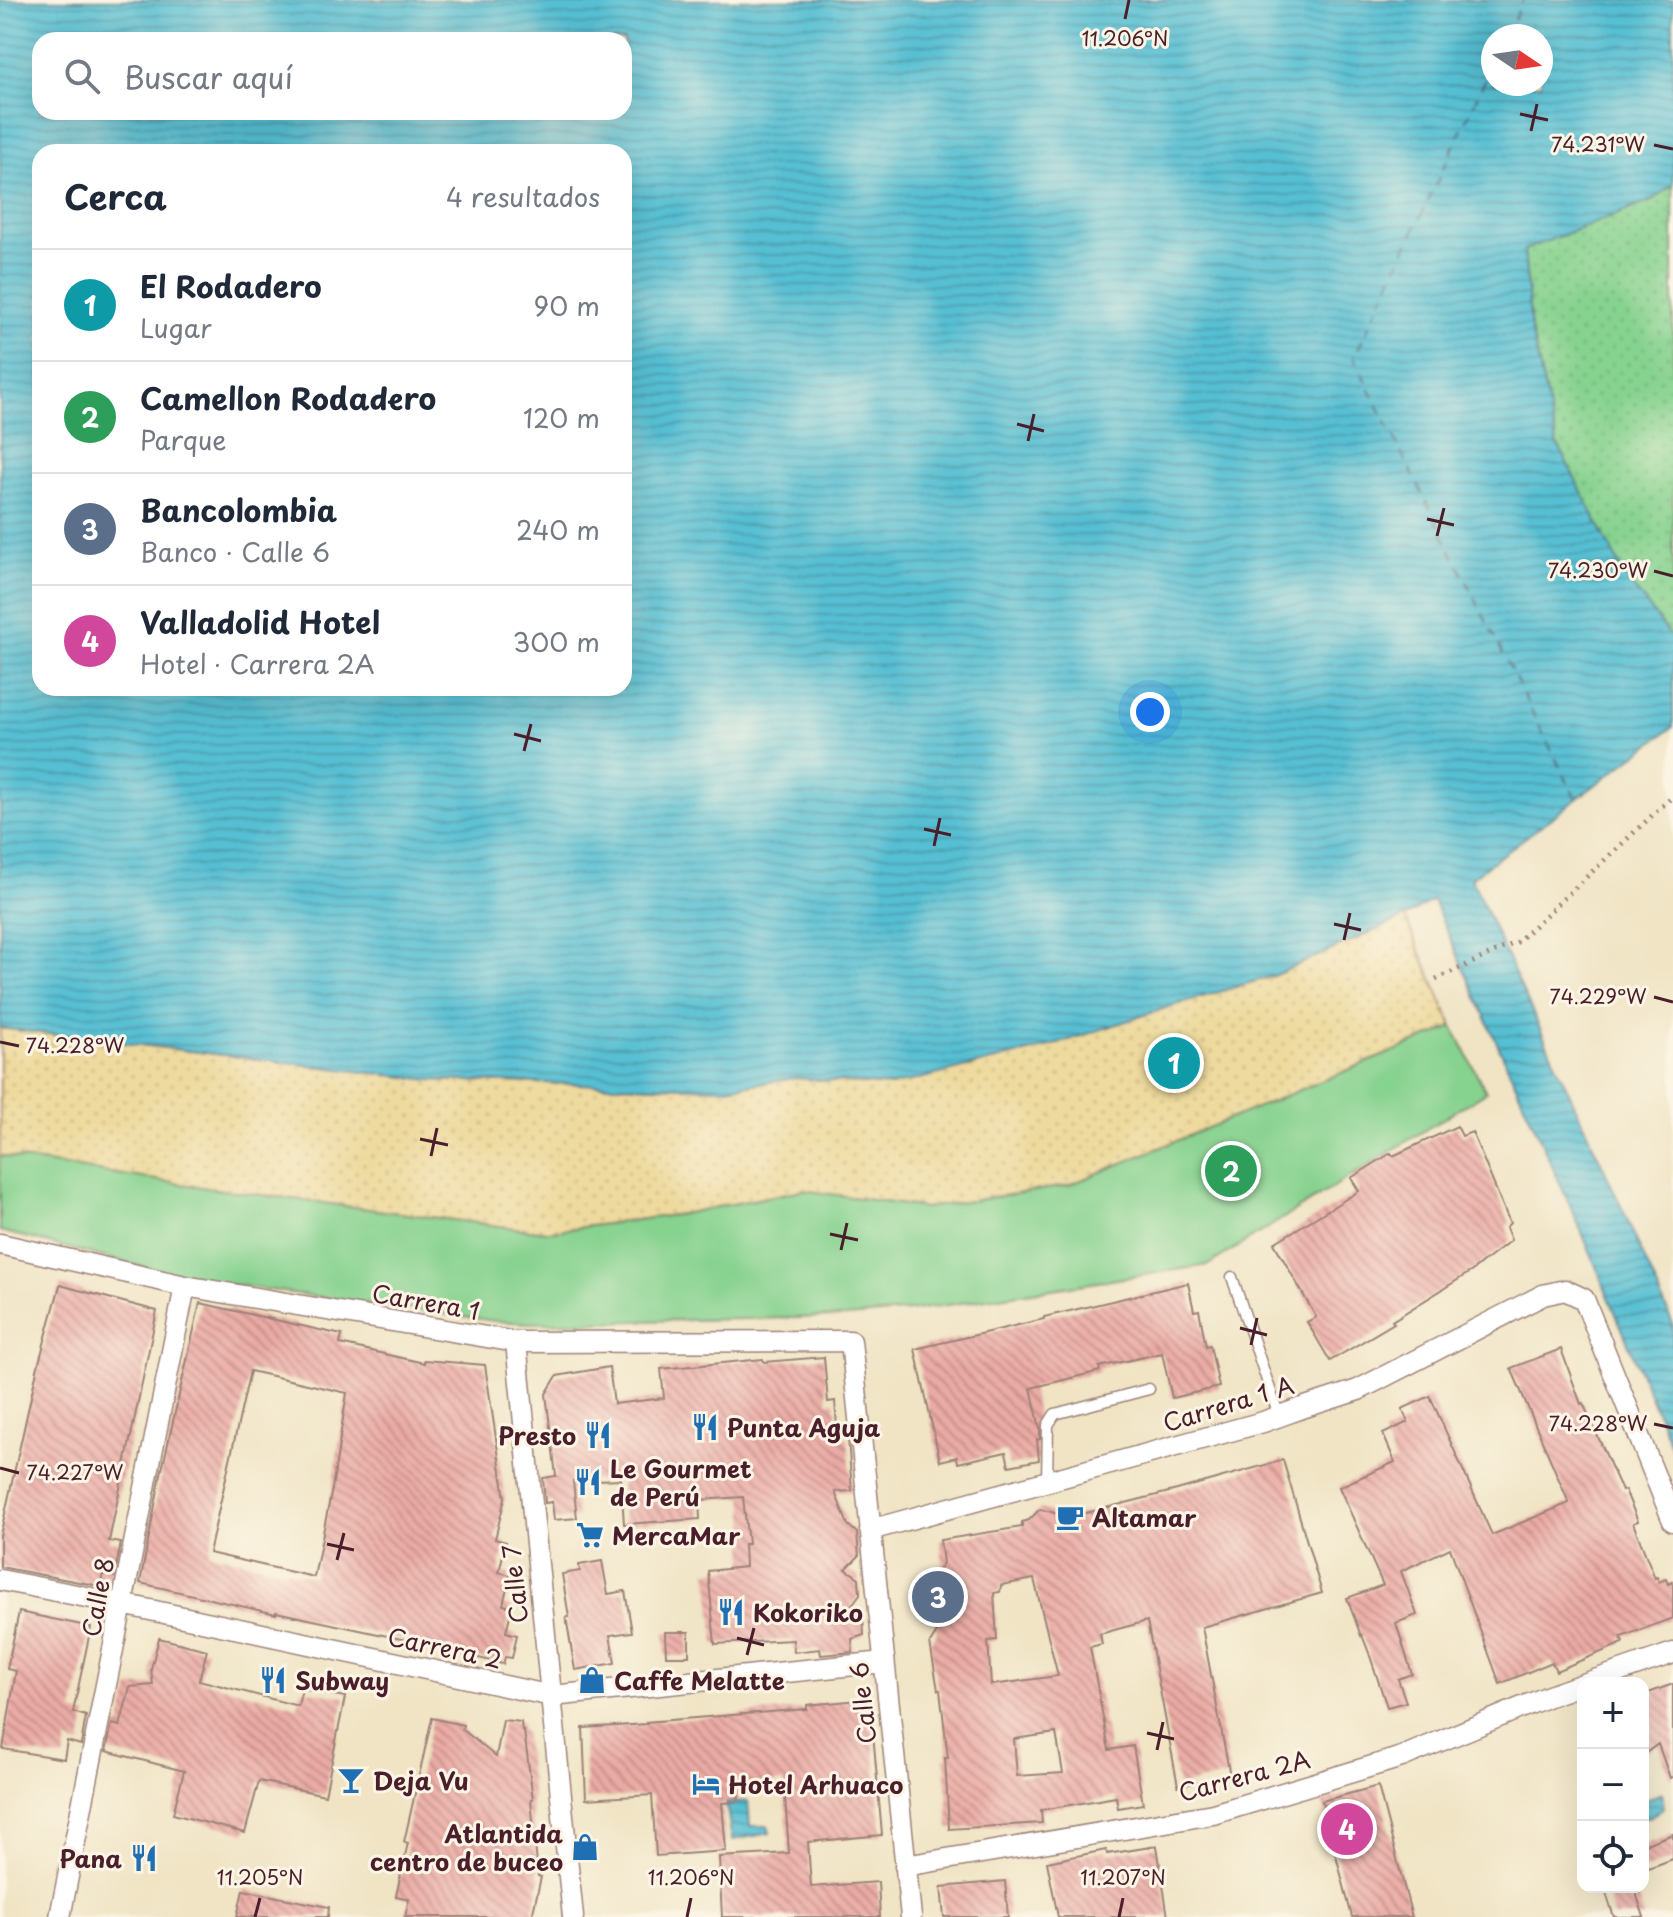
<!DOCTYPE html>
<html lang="es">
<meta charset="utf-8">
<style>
body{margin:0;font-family:"Playpen Sans",sans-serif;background:#f6f6f7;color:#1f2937}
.controls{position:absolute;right:24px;bottom:24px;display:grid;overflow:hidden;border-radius:16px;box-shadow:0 8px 32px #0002}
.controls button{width:72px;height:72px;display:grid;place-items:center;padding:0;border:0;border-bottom:2px solid #e0e1e3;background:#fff;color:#1f2937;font:40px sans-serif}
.compass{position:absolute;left:1481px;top:24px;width:72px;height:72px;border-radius:50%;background:#fff;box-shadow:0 8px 32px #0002;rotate:103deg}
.you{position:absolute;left:1150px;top:712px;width:28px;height:28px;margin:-20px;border:6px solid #fff;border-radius:50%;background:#1a73e8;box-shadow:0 0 0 12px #1a73e833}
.badge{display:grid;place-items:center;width:52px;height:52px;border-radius:50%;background:#1f6fb2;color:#fff;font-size:26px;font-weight:700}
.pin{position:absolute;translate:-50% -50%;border:4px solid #fff;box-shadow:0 2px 8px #0006}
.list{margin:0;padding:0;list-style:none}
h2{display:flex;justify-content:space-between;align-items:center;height:104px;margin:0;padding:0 32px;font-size:34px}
h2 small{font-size:26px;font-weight:400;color:#747a83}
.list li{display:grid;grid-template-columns:52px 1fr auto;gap:24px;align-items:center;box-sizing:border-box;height:112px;padding:0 32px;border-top:2px solid #e0e1e3}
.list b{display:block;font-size:30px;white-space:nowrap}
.list p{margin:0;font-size:26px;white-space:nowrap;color:#747a83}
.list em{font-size:26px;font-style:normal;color:#747a83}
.icon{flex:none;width:44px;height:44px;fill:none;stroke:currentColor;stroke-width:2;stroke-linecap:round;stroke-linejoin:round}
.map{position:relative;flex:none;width:1673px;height:1917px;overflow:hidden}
.search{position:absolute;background:#fff;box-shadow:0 8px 32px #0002;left:32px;top:32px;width:600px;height:88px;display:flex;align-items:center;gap:20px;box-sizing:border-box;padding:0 28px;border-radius:24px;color:#747a83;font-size:30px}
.panel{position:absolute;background:#fff;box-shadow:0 8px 32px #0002;left:32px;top:144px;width:600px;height:552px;border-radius:24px}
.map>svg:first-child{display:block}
.grass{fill:url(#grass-dots);stroke:#68785d;stroke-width:2}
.sand{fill:url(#sand-dots);stroke:#9c7c64;stroke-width:2}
.park{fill:#86d28f;stroke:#68785d;stroke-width:2}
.water{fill:url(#water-rules);stroke:#506f7f;stroke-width:2;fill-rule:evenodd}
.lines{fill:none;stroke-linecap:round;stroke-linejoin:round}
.ferry{stroke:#4e5766;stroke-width:2;stroke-dasharray:10 8;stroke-linecap:butt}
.building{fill:url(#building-back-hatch);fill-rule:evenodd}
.lane-casing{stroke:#9d8278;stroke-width:13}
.street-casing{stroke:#9d8278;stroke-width:23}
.path{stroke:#9d8278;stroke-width:5;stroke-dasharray:2 6;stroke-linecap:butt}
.lane{stroke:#fff;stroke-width:10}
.street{stroke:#fff;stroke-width:20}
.ticks{fill:none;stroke:#4a1f2b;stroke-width:3}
.labels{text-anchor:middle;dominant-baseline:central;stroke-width:6;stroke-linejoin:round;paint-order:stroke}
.street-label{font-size:24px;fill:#4a1f2b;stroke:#fcf5e5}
.poi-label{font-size:24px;font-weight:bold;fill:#4a1f2b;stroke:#fcf5e5;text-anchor:start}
.ticks-label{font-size:20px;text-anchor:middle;fill:#4a1f2b;stroke:#fcf5e5;stroke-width:6;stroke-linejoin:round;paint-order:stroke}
</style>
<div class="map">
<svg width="1673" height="1917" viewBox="0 0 1673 1917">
<defs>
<pattern id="grass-dots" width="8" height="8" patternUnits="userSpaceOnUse" patternTransform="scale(2)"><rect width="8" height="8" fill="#86d28f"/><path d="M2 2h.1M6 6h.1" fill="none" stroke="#75b47c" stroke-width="1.8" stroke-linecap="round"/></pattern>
<pattern id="sand-dots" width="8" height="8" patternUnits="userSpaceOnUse" patternTransform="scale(2)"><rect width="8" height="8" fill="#eeda9e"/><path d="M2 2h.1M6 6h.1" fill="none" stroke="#cebb88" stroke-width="1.8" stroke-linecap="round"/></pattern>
<pattern id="water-rules" width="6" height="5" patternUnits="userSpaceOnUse" patternTransform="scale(2)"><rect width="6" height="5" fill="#56bfd3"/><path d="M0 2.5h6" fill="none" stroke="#499bab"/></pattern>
<pattern id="building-back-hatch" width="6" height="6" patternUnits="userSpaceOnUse" patternTransform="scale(2)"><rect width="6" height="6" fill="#ebaba5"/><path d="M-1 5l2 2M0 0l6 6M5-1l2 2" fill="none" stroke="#c08b87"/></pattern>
</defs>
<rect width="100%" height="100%" fill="#fcf5e5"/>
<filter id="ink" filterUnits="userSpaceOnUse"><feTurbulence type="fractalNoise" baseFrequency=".0125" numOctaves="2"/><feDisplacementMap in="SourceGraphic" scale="16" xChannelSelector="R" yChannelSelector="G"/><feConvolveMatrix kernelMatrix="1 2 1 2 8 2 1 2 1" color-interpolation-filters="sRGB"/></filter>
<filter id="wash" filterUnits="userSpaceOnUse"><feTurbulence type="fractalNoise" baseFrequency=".006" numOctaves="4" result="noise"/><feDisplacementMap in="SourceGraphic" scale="32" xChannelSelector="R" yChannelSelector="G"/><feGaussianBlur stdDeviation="1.8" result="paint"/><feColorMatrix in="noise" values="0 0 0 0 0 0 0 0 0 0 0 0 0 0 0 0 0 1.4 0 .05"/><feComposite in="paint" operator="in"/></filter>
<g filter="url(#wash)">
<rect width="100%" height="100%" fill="#f0e4c5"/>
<path class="grass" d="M1673,185V639L1624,575L1557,444L1531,330L1524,250L1651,201Z"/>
<path class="sand" d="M1405,917L1453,1027L1067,1186L925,1208L803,1190L682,1214L545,1232L207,1188L0,1156V1028L431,1080L726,1088L795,1078L891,1086L1273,976Z"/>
<path class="park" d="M1453,1027L1486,1092L1208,1265L902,1312L848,1317L530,1323L495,1321L191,1279L0,1231V1156L207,1188L545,1232L682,1214L803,1190L925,1208L1067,1186Z"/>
<path class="water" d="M0,0H1673V185L1651,201L1524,250L1531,330L1557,443L1624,575L1673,639V727L1471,878L1627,1219L1673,1324V1451L1583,1235L1433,900L1405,917L1273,976L1175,1005L1045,1048L891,1086L795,1078L726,1088L431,1080L0,1028ZM1541,36V84H1493V36ZM624,40V112H40V40ZM40,152H624V688H40Z
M1662,1793L1664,1807L1651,1816L1643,1818V1800Z
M748,1801L750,1826H768L770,1833L732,1840L726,1803Z"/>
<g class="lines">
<path class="ferry" d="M1506,36L1523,0
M1493,63L1354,358L1577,801"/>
</g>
<g id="blocks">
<path class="building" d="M1457,1126L1462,1136L1472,1132L1510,1223L1506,1227L1511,1240L1472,1271L1392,1321L1394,1323L1330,1361L1307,1322L1316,1317L1274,1243L1359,1191L1351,1178L1391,1153L1393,1156Z
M1188,1283L1194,1311L1199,1310L1206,1346L1210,1345L1219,1387L1172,1398L1162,1353L1099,1367L1100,1371L1031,1388L1040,1428V1439L1037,1440L1039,1460L1009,1466L1006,1452L958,1463L957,1457L940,1461L915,1349L1044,1319V1317Z
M60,1285L157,1311L109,1541L121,1543L114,1577L103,1574L100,1586L0,1567V1536L37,1370Z
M200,1303L342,1335L340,1344L424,1363V1360L485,1365L505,1498L495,1539L506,1542L499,1572L510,1575L503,1605L512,1607L506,1632L517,1635L512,1658L505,1657L503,1664L462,1654V1652L276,1612V1614L140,1583L161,1474ZM250,1371L347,1393L332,1489L314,1577L209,1553Z
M1561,1349L1581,1404L1583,1403L1622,1491L1625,1490L1638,1521L1633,1523L1655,1578L1657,1577L1659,1582L1666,1579L1668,1584L1673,1582V1618L1621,1637L1623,1643L1556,1671L1552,1662L1500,1684L1450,1548L1401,1571L1417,1615L1396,1623L1412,1674L1398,1679L1406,1702L1387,1707L1369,1653L1362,1635L1361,1636L1347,1598L1383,1585L1339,1487L1395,1462L1383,1434L1408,1422L1402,1409L1430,1396L1492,1535L1569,1503L1511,1368Z
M824,1357L828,1402L835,1401L838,1439L848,1438L852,1491L835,1492L848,1525L857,1533L859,1556L846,1569L859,1578L860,1594L851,1606L863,1615L864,1635L852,1639L853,1652L821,1655L820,1649L794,1652L793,1640L715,1644L708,1571L745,1567L744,1544H748L743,1497L699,1500L700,1519L624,1524L621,1479L573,1481L577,1518L554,1520L552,1502L545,1503L543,1478L556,1476L546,1394L557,1376L609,1367L614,1404L664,1398L661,1369L763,1359L764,1362Z
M1283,1460L1322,1593L1202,1627L1230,1776L1178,1786L1147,1621L1100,1634L1102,1644L1090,1647L1109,1750L1133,1746L1143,1804L1118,1808L1116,1797L1041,1810L1042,1823L949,1829L945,1758H948L940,1690H938L930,1643L937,1632L933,1614L938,1597L934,1576L943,1563L940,1540L1022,1527V1522L1029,1520L1040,1509L1070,1517L1177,1490ZM1034,1579L1058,1676L991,1685L988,1641L997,1640L994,1593L1000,1592L1001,1585ZM1056,1733L1063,1773L1017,1776L1014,1739Z
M602,1561L608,1594L625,1591L632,1632L610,1635L615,1663L575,1670L566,1617H569L562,1574L580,1571L579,1565Z
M19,1612L91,1627L73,1712L86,1716L81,1745L67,1741L64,1759L3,1749L16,1671L7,1669Z
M665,1632H689V1656H666Z
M159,1638L207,1650L199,1680L298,1706L302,1689L345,1697L325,1795L259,1781L245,1833L173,1814L184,1771L106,1751L112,1724L120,1726L130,1687L153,1685L151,1669Z
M1673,1684V1777L1670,1778L1658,1744L1643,1755V1695Z
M870,1699L882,1835L808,1842L811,1887L878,1882L880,1917H722L719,1857L789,1853L784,1782L738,1785L739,1802L722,1803L726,1851L656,1856L652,1795L586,1799L583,1728L647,1724L646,1722L807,1709V1705Z
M432,1718L463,1725L462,1729L496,1757L503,1720L521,1722L522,1731H524L533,1799H531L538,1876L541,1877L532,1917H405L409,1899L396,1896L408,1843L404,1842Z
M1378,1786L1412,1917H1352L1322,1801Z
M1673,1834V1859L1643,1870V1845Z
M1157,1846L1168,1917H1058L1047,1862L1106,1850L1107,1854Z
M1005,1881L1008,1917H944L941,1887Z
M1624,1887H1634L1644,1917H1614L1606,1893Z
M243,1890L329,1907L328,1917H237Z"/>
</g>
</g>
<g filter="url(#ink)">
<use href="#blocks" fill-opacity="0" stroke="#9d8278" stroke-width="2"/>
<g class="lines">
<g class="lane-casing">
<path id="lane" d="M1232,1277L1279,1416
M1047,1481L1048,1425L1055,1414L1149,1389"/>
</g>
<g class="street-casing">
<path id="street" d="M0,1244L185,1286L516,1342L851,1341L911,1917
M516,1342L573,1917
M870,1530L1263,1422L1302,1408L1358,1390L1543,1295L1565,1290L1584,1299L1673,1521
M0,1580L122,1604L552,1696L884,1662
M1586,1683L1673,1653
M905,1866L1213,1814L1402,1757L1549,1696L1583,1684
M60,1917L185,1286"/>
</g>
<path class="path" d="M1436,979L1517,942L1673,796"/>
<use href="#lane" class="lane"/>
<use href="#street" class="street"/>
</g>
</g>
<path class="ticks" d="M1125,19L1129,0M1520,114L1548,120M1531,131L1537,104M1654,145L1673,149M1017,424L1044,431M1028,441L1034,414M1427,519L1454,525M1437,536L1444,508M1654,571L1673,576M514,734L541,741M524,751L531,724M924,829L951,835M934,846L940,818M1334,924L1361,930M1344,940L1350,913M1654,997L1673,1002M0,1042L19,1046M420,1139L448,1145M431,1156L437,1128M830,1234L858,1240M841,1250L847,1223M1240,1328L1267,1335M1251,1345L1257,1318M1654,1424L1673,1428M0,1468L19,1473M327,1544L354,1550M337,1560L344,1533M737,1638L764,1645M747,1655L754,1628M1147,1733L1174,1739M1157,1750L1163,1722M255,1917L260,1898M687,1917L691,1898M1119,1917L1123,1898"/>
<defs>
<g id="restaurant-bare" transform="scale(2.16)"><path d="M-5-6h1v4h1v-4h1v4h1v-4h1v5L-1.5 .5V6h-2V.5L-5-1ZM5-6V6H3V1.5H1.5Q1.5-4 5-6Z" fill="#1f6fb2" stroke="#fcf5e5" stroke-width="2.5" paint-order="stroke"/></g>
<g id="cafe-bare" transform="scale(2.16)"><path d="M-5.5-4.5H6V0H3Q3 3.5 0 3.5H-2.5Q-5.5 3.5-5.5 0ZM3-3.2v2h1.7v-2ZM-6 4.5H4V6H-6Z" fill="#1f6fb2" stroke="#fcf5e5" stroke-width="2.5" paint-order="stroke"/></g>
<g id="supermarket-bare" transform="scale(2.16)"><path d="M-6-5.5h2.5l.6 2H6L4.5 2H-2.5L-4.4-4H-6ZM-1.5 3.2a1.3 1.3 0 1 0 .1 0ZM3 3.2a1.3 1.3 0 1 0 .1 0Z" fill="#1f6fb2" stroke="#fcf5e5" stroke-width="2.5" paint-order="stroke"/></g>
<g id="shop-bare" transform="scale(2.16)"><path d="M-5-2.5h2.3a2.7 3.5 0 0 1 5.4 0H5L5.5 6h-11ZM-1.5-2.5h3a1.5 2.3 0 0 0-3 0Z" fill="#1f6fb2" stroke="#fcf5e5" stroke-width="2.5" paint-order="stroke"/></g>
<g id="bar-bare" transform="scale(2.16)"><path d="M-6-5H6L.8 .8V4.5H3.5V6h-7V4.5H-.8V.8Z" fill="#1f6fb2" stroke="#fcf5e5" stroke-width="2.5" paint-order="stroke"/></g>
<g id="hotel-bare" transform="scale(2.16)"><path d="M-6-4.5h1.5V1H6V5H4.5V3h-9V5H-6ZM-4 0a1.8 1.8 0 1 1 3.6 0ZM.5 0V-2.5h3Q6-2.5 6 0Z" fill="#1f6fb2" stroke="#fcf5e5" stroke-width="2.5" paint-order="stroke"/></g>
</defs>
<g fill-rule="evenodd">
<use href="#restaurant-bare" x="705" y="1427"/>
<use href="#restaurant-bare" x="598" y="1435"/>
<use href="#restaurant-bare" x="588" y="1482"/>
<use href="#cafe-bare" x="1070" y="1517"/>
<use href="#supermarket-bare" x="590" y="1535"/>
<use href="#restaurant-bare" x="731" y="1612"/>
<use href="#restaurant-bare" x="273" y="1680"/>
<use href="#shop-bare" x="592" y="1680"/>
<use href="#bar-bare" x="351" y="1780"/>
<use href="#hotel-bare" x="706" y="1784"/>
<use href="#shop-bare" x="585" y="1847"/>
<use href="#restaurant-bare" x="144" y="1858"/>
</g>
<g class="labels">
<g class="street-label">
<text transform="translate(426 1301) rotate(10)">Carrera 1</text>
<text transform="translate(1228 1403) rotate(-17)">Carrera 1 A</text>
<text transform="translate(514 1584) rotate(-96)">Calle 7</text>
<text transform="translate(97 1597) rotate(-79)">Calle 8</text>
<text transform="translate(445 1647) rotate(12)">Carrera 2</text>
<text transform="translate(862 1703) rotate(-96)">Calle 6</text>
<text transform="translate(1244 1775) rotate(-15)">Carrera 2A</text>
</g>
<g class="poi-label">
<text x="727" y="1427">Punta Aguja</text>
<text x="576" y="1435" text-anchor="end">Presto</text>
<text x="610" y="1468">Le Gourmet<tspan x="610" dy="28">de Perú</tspan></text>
<text x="1092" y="1517">Altamar</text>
<text x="612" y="1535">MercaMar</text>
<text x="753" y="1612">Kokoriko</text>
<text x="295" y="1680">Subway</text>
<text x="614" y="1680">Caffe Melatte</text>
<text x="373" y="1780">Deja Vu</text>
<text x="728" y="1784">Hotel Arhuaco</text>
<text x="563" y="1833" text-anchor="end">Atlantida<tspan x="563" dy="28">centro de buceo</tspan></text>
<text x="122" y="1858" text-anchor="end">Pana</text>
</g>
</g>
<g class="ticks-label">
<text x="1125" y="46">11.206°N</text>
<text x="1598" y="152">74.231°W</text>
<text x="1598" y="578">74.230°W</text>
<text x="1598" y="1004">74.229°W</text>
<text x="75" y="1053">74.228°W</text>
<text x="1598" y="1431">74.228°W</text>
<text x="75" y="1480">74.227°W</text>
<text x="260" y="1885">11.205°N</text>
<text x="691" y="1885">11.206°N</text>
<text x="1123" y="1885">11.207°N</text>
</g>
</svg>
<div class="controls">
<button>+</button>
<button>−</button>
<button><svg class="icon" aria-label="locate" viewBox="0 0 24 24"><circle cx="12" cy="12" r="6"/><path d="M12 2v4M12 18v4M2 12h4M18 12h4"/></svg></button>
</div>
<svg class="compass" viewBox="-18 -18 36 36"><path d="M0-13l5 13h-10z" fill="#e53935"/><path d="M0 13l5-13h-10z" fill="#747a83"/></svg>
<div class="you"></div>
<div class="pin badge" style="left:1174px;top:1063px;background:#0f9aa8">1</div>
<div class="pin badge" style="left:1231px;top:1171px;background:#2e9e5b">2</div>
<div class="pin badge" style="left:938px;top:1597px;background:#5c6f8a">3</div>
<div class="pin badge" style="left:1347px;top:1829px;background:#d1479c">4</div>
<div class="search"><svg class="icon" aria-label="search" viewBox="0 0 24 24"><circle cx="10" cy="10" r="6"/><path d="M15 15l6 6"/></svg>Buscar aquí</div>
<section class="panel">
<h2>Cerca<small>4 resultados</small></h2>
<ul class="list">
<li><span class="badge" style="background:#0f9aa8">1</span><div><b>El Rodadero</b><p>Lugar</p></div><em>90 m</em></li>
<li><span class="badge" style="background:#2e9e5b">2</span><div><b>Camellon Rodadero</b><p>Parque</p></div><em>120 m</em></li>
<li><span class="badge" style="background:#5c6f8a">3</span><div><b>Bancolombia</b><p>Banco · Calle 6</p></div><em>240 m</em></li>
<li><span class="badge" style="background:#d1479c">4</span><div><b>Valladolid Hotel</b><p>Hotel · Carrera 2A</p></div><em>300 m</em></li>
</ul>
</section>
</div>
